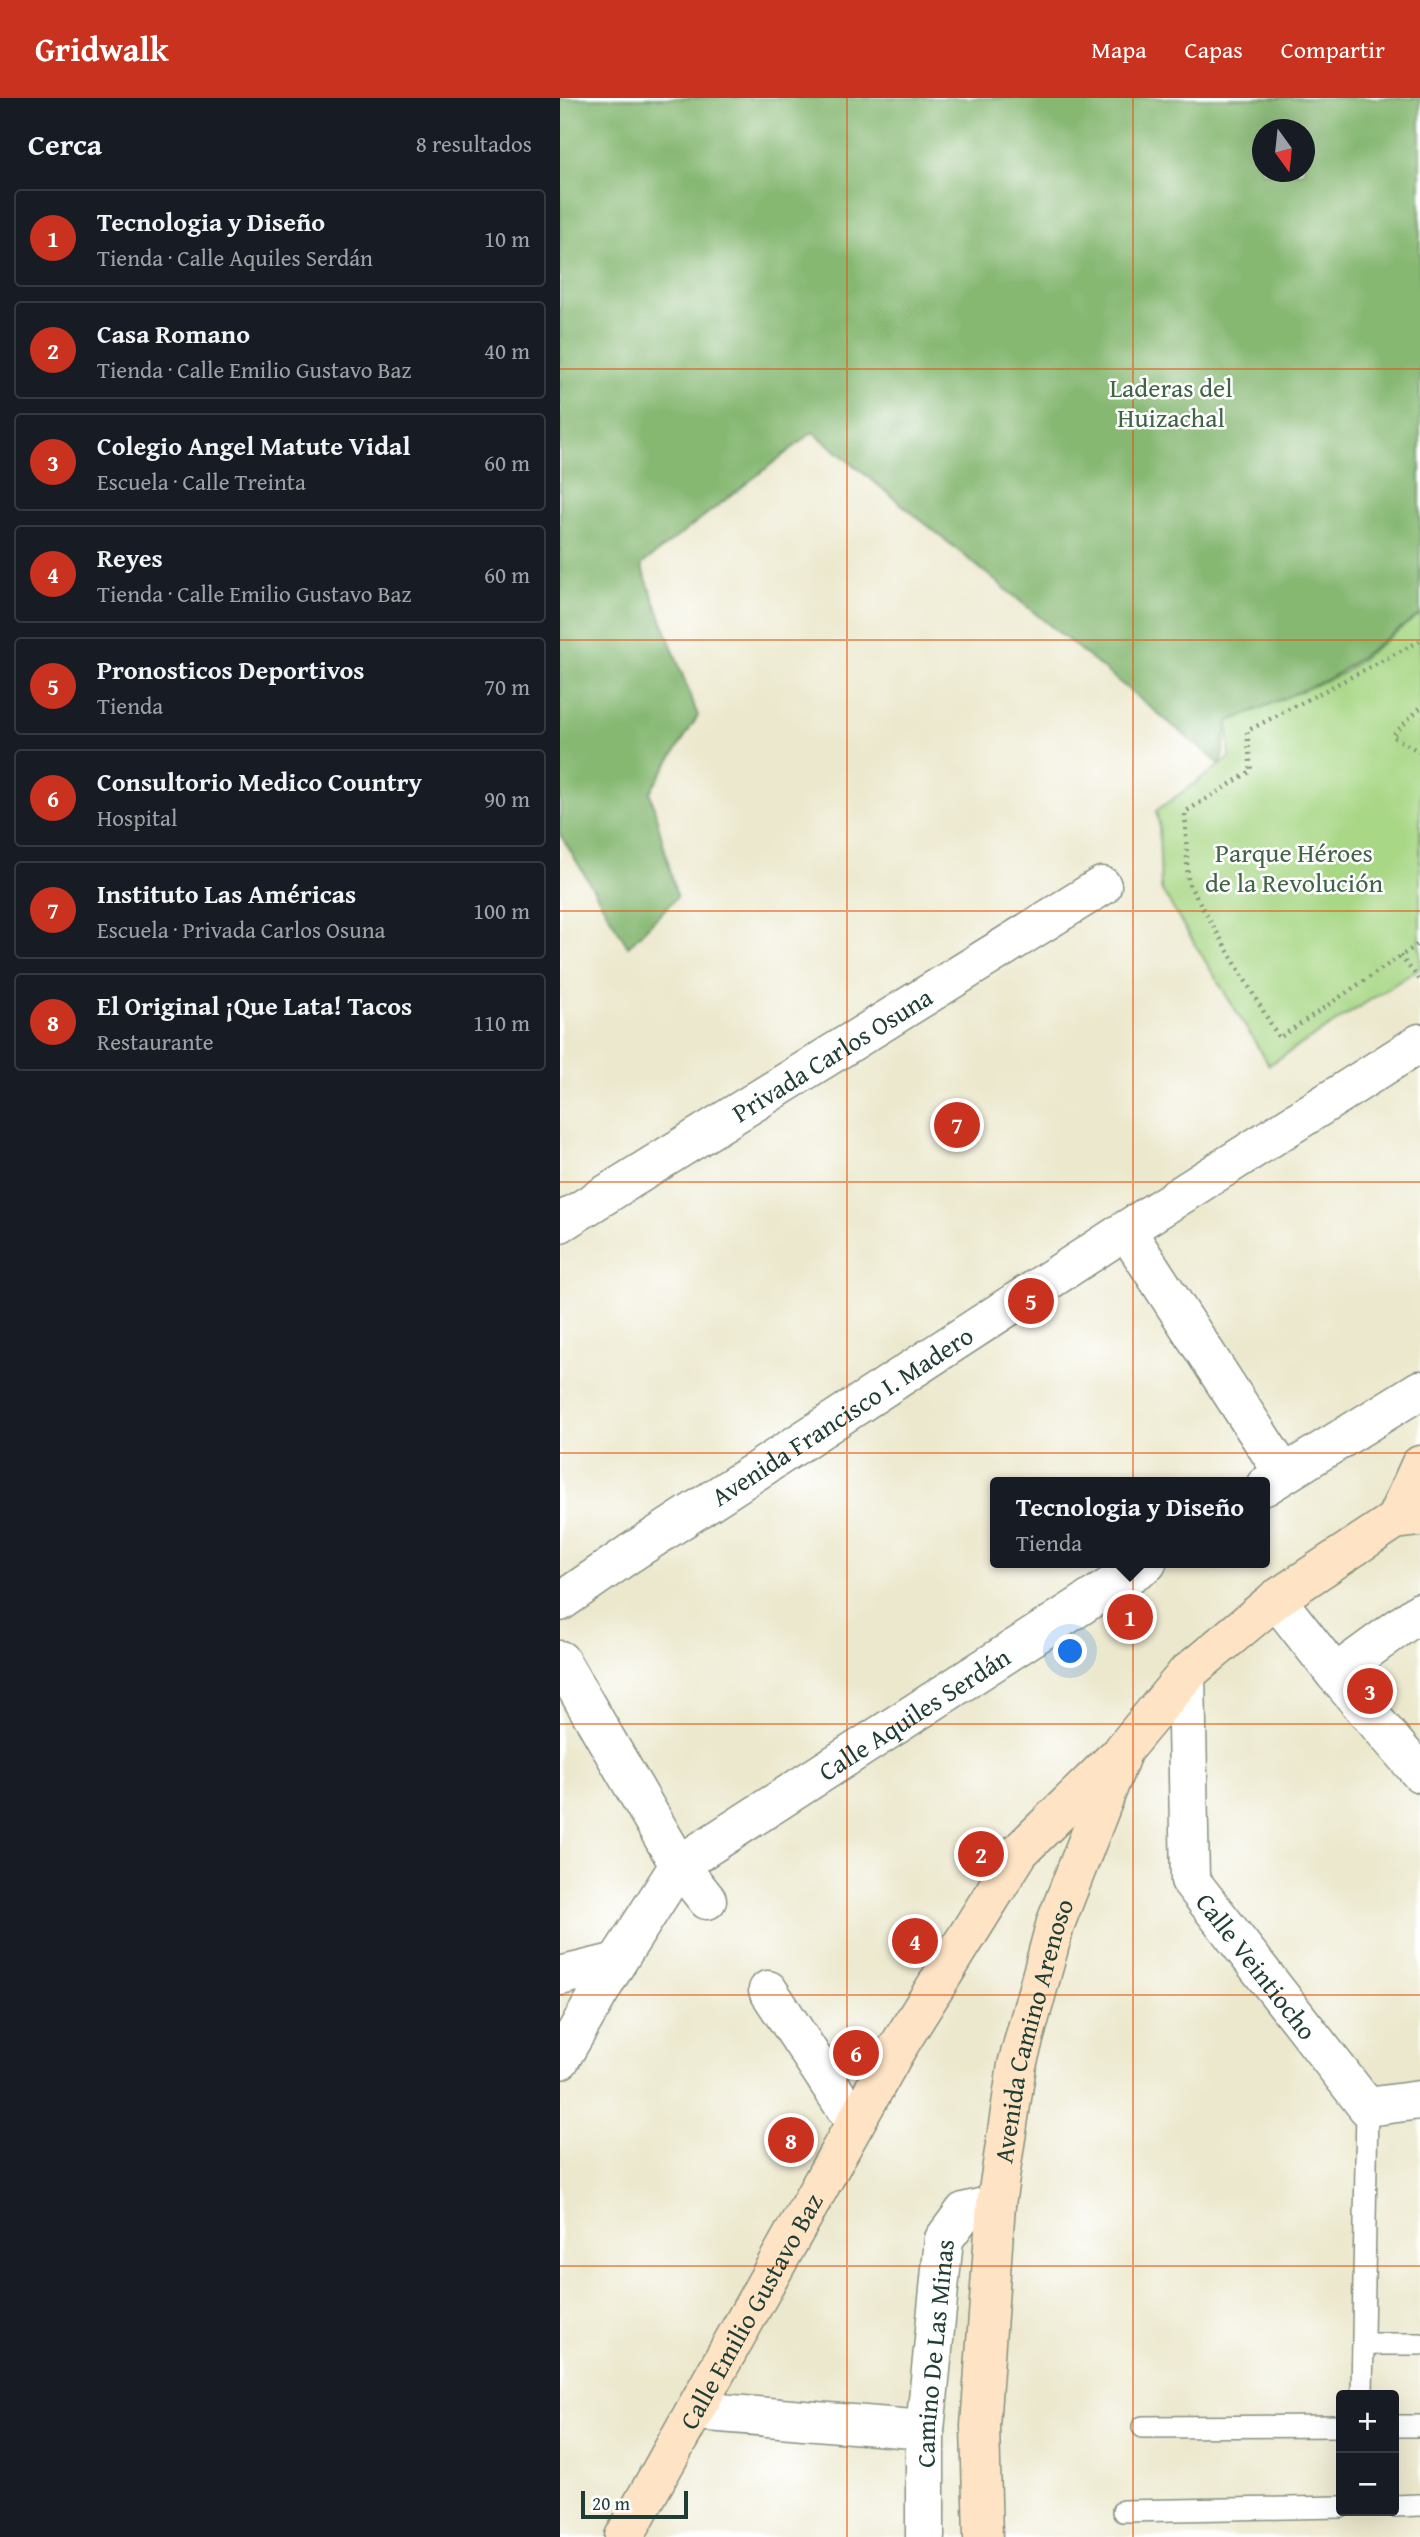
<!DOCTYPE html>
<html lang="es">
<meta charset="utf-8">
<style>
body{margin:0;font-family:"Gentium Book Plus",serif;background:#242831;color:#f1f3f6}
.controls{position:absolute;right:21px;bottom:21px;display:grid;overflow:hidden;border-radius:7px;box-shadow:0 7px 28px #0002}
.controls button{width:63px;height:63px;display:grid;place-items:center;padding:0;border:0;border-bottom:2px solid #363941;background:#171b24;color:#f1f3f6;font:35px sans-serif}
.compass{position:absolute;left:692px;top:21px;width:63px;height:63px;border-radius:50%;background:#171b24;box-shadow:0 7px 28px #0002;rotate:165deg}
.scale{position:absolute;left:21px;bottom:18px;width:107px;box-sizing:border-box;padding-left:7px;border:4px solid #1f3d34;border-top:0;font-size:19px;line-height:24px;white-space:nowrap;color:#1f3d34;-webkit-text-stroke:5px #fff;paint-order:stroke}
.you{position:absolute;left:511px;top:1554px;width:24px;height:24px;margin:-18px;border:5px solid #fff;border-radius:50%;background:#1a73e8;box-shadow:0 0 0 10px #1a73e833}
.badge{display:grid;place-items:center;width:46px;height:46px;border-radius:50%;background:#c8321e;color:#fff;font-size:23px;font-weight:700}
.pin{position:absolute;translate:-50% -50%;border:4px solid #fff;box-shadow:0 2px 7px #0006}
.popup{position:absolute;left:430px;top:1379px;width:280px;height:91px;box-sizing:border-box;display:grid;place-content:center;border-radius:7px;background:#171b24;filter:drop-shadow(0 2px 5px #0005);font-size:23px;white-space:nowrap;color:#9ea1a6}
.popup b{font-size:26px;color:#f1f3f6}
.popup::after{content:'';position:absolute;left:50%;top:100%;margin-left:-14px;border:14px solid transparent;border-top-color:#171b24}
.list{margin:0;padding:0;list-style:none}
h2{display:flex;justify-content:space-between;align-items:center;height:91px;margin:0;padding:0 28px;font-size:30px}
h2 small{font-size:23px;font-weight:400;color:#9ea1a6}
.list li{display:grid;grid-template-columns:46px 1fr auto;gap:21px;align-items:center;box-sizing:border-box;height:98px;margin:0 14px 14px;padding:0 14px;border:2px solid #363941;border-radius:7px}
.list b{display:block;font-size:26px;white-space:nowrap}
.list p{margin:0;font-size:23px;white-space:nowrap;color:#9ea1a6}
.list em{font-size:23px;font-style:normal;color:#9ea1a6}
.map{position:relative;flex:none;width:860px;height:2439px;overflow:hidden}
header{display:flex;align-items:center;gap:42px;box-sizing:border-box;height:98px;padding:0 35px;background:#c8321e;color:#fff}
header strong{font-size:33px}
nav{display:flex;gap:38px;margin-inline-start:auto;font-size:24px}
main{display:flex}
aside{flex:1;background:#171b24}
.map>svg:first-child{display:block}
.green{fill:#a8d785;stroke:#648a5c;stroke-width:2}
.forest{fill:#86b872;stroke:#527a53;stroke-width:2;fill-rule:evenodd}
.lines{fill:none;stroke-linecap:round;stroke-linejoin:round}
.service-casing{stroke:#869280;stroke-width:24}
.minor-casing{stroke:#869280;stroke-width:41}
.secondary-casing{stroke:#869280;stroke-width:41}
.path{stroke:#869280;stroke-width:4.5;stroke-dasharray:2 5;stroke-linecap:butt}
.service{stroke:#fff;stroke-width:21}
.minor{stroke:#fff;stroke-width:38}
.secondary{stroke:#fee4c5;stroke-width:38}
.grid{fill:none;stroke:#de580e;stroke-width:2;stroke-opacity:0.55}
.labels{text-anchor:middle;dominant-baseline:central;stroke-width:5;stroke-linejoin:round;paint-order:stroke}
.park-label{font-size:26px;fill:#416448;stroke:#fff}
.street-label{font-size:26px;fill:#1f3d34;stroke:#fff}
</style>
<header>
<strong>Gridwalk</strong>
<nav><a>Mapa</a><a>Capas</a><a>Compartir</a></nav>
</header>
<main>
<aside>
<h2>Cerca<small>8 resultados</small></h2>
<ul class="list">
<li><span class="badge">1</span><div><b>Tecnologia y Diseño</b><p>Tienda · Calle Aquiles Serdán</p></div><em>10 m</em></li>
<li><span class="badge">2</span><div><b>Casa Romano</b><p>Tienda · Calle Emilio Gustavo Baz</p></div><em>40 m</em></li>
<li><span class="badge">3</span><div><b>Colegio Angel Matute Vidal</b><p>Escuela · Calle Treinta</p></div><em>60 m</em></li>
<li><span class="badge">4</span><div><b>Reyes</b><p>Tienda · Calle Emilio Gustavo Baz</p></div><em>60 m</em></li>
<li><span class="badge">5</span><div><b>Pronosticos Deportivos</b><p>Tienda</p></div><em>70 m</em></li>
<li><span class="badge">6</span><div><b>Consultorio Medico Country</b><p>Hospital</p></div><em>90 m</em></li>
<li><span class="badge">7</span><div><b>Instituto Las Américas</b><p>Escuela · Privada Carlos Osuna</p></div><em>100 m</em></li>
<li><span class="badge">8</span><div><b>El Original ¡Que Lata! Tacos</b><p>Restaurante</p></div><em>110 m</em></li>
</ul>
</aside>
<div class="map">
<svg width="860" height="2439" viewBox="0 0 860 2439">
<rect width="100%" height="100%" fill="#fff"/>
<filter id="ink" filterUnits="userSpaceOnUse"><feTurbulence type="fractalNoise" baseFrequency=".0143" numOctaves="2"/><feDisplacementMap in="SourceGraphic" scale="14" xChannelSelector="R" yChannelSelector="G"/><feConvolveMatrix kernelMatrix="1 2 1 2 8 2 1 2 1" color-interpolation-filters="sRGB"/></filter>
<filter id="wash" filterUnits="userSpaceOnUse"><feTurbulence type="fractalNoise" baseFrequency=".00686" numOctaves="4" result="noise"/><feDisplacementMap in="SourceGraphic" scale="28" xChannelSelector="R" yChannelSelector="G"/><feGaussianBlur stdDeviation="1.57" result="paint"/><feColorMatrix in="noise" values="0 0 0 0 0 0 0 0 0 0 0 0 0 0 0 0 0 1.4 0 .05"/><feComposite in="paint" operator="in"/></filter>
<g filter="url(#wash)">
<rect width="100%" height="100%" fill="#ece8cd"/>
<path class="green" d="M860,516V870L709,967L601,791L599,726L596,713L670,660L668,624L783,575Z"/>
<path class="forest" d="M0,0H860V516L771,580L668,624L661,667L253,334L81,467L138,618L90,694L117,799L68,849L0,736ZM702,32H744V74H702Z"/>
</g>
<g filter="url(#ink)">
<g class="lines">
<g class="service-casing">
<path id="service" d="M803,2246H860
M802,2297L807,2009
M834,2328H860
M583,2329L781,2328
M834,2408L860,2407
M563,2413L781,2409"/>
</g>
<g class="minor-casing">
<g id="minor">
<path id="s1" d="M0,1125L542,788"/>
<path d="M566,1132L724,1376"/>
<path d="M705,1388L860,1292"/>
<path d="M716,1501L775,1576L860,1675"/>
<path id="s2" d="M0,1504L69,1456L566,1132L860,945"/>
<path d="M0,1562L119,1767L147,1802"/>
<path id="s3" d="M626,1576L630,1782L807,2009L860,2002"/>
<path d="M775,1576L860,1514"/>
<path d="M0,1878L57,1864"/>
<path d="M208,1892L295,2025"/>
<path id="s4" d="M0,1962L57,1864L119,1767L587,1465"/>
<path d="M136,2313L365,2332"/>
<path id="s5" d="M365,2439V2332L384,2141L404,2114L436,2106"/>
</g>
</g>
<g class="secondary-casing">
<g id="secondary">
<path d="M835,1422L860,1367"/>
<path id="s6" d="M64,2439L336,1952L460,1753L554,1661"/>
<path id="s7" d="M423,2439L420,2328L436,2106L457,1967L496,1824L563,1652L626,1576L716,1501L835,1422L860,1419"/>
</g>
</g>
<path class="path" d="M860,543L687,633L691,673L625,714L628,785L719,940L860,845
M860,610L832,638L860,654
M840,858L860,882"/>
<use href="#service" class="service"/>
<use href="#minor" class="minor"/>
<use href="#secondary" class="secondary"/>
</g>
</g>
<path class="grid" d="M287,0V2439M573,0V2439M0,271H860M0,542H860M0,813H860M0,1084H860M0,1355H860M0,1626H860M0,1897H860M0,2168H860"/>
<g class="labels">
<g class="park-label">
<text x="611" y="289">Laderas del<tspan x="611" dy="30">Huizachal</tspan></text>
<text x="734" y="754">Parque Héroes<tspan x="734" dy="30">de la Revolución</tspan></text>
</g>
<g class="street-label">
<text stroke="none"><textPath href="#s1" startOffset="320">Privada Carlos Osuna</textPath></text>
<text stroke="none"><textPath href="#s2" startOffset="338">Avenida Francisco I. Madero</textPath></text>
<text stroke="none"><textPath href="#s4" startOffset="508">Calle Aquiles Serdán</textPath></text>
<text stroke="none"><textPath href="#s3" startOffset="315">Calle Veintiocho</textPath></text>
<text stroke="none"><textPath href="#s7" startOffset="511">Avenida Camino Arenoso</textPath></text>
<text stroke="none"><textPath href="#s6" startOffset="259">Calle Emilio Gustavo Baz</textPath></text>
<text stroke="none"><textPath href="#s5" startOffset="184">Camino De Las Minas</textPath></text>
</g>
</g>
</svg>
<div class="controls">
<button>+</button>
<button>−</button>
</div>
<svg class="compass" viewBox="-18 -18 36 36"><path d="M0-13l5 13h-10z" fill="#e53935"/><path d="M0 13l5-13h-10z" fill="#9ea1a6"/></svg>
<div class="scale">20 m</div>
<div class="you"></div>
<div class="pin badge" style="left:570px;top:1519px">1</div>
<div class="popup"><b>Tecnologia y Diseño</b>Tienda</div>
<div class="pin badge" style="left:421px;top:1756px">2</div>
<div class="pin badge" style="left:810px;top:1593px">3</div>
<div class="pin badge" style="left:355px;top:1843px">4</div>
<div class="pin badge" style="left:471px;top:1203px">5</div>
<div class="pin badge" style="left:296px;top:1955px">6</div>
<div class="pin badge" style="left:397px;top:1027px">7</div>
<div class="pin badge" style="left:231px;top:2042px">8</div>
</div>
</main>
